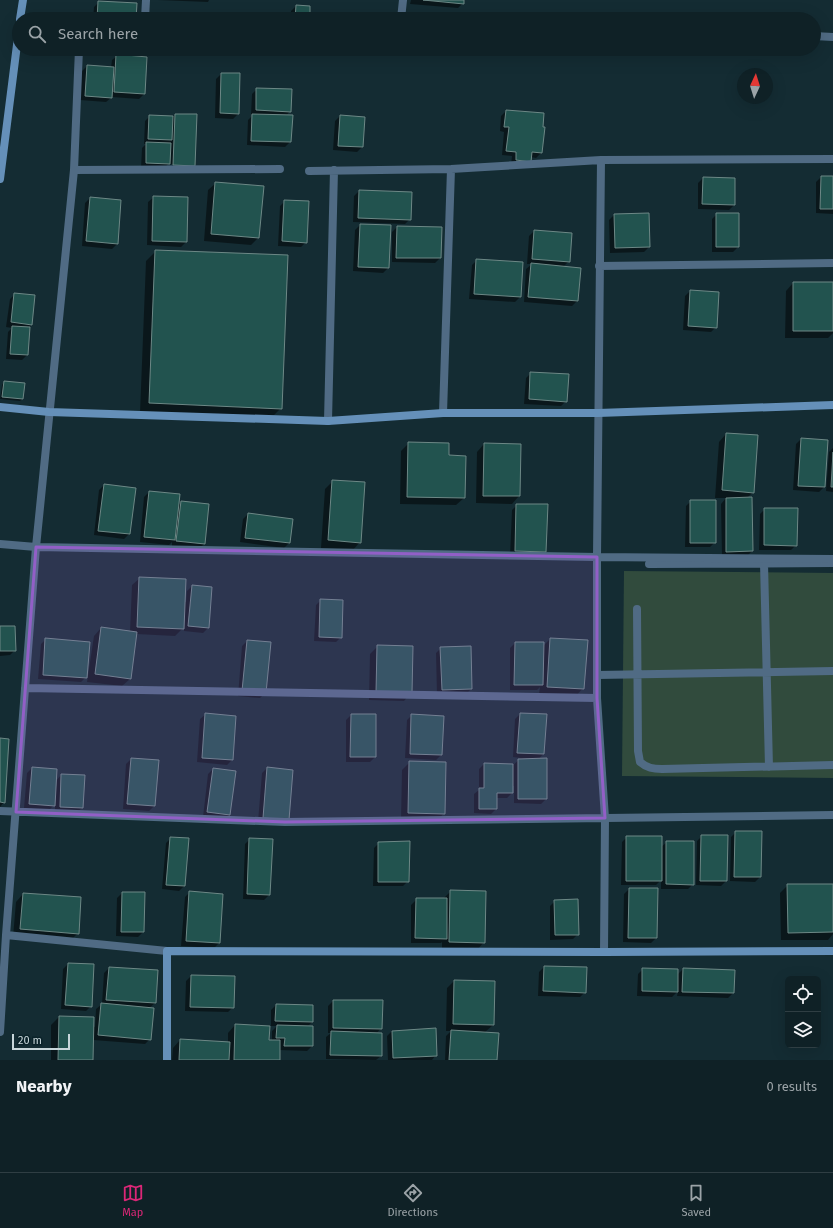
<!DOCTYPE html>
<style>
body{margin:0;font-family:"Fira Sans",sans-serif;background:#18292e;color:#f1f3f6}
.controls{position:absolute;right:12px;bottom:12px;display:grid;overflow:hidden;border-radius:6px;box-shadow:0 4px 16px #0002}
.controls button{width:36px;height:36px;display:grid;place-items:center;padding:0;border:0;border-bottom:1px solid #2f3e43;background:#0f2126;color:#f1f3f6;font:20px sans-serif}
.compass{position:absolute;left:737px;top:68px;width:36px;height:36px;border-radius:50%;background:#0f2126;box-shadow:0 4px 16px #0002;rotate:4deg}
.scale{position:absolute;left:12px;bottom:10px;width:58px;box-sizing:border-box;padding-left:4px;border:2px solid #c8d6da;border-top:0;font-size:11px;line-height:14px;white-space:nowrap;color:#c8d6da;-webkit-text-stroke:3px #0a2229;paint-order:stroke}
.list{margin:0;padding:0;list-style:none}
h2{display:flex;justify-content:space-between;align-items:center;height:52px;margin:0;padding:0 16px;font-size:17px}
h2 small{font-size:13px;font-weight:400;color:#9ba3a7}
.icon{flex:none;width:22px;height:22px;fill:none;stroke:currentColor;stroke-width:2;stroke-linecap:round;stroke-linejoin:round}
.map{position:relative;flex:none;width:833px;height:1060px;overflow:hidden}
.search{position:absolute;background:#0f2126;box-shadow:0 4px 16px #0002;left:12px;right:12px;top:12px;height:44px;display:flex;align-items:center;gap:10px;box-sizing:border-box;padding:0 14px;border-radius:22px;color:#9ba3a7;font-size:15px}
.sheet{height:112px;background:#0f2126}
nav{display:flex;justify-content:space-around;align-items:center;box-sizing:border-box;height:56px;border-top:1px solid #2f3e43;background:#0f2126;font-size:11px;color:#9ba3a7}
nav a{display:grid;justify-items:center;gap:2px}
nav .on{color:#db2777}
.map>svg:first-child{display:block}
.green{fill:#314b3d}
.shadow{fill:#0007}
.building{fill:#22534f;stroke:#6d8886}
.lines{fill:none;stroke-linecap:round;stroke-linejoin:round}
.lane{stroke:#506b84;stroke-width:8}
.street{stroke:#506b84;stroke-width:8}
.secondary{stroke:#6590b9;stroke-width:8}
.marked{fill:#925fc7;fill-opacity:0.2;stroke:#925fc7;stroke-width:3;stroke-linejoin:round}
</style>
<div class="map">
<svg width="833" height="1060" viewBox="0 0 833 1060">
<rect width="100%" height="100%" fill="#142c33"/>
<path class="green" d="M624,571L833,573V778L622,776Z"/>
<path class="shadow" d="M158,0H209L208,2Z
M411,0H463V3L458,8L410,4Z
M99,2L135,19H93L94,7Z
M296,6L309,19H291V11Z
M117,56L144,94L139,99L112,97L106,102L80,100L82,71L87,66L111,68L112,60Z
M221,74L238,114L233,119L215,118L216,79Z
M257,89L290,111L286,116H292L290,142L285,147L247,145L248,120L253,115H251L252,94Z
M506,111L541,153L536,158L531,157L511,165L512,156L502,155L504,132L500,131L501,116Z
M175,115H195L194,165L189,170H168V166L190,167V165L168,164L164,169L141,168L142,148L146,144H144L145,121L150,116L173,117Z
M340,116L364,118L362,147L357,152L333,150L335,121Z
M821,177H833V214L816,213V182Z
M703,178L734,205L729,210L698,209V183Z
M216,183L258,238L251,245L204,241L208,190Z
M359,191L410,219L405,224L353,222L354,196Z
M154,197L186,242L181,247L147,245L148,202Z
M90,198L117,244L112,249L82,246L85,203Z
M285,201L306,242L301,247L278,246L280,206Z
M648,214L649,247L644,252L610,253L609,220L614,215Z
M717,214L738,247L733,252H712V219Z
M360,225L388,268L383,273L353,271L355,230Z
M397,227L441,228L440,258L435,263L392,262V232Z
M534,231L569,261L563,267L577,301L572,306L524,302L526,269L532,264H527L529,236Z
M156,251L281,408L271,418L140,413L146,261Z
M477,260L520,297L515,302L469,299L472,265Z
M793,283H833V333L828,338H785L786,291Z
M690,291L716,327L711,332L683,330L685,296Z
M15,294L31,325L29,327L27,355L22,360L6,359L8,332L12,328L6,327L10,299Z
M531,373L566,401L561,406L524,404L526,378Z
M4,382L24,384L22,399L20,401L0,399L2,385Z
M726,434L753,492L747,498H751L752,551L747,556H722L721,504L726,498H715L719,442Z
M801,439L824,487L819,492L793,490L796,444Z
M409,443L448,456L464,498L456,505L400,504L401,451Z
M484,444L519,496L512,504L476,503L477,452Z
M833,448V492L826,491L829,452Z
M333,481L360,542L353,550L321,548L325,489Z
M104,485L129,534L124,539L94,535L99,490Z
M149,492L178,506L181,502L204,544L199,549L172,546V542L169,545L140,542L144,497Z
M691,501L715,542L710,547H685L686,506Z
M517,505L545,551L540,556H510L512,510Z
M765,509L796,545L791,550H759L760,514Z
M248,514L292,520L289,543L284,548L240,542L243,519Z
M140,578L184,602H186L187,591L192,586L208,628L203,633L184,631V627L175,636L136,634L130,679L122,686L87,682L94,636L101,628L130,632L132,585Z
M321,600L341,637L336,642L314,641L316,605Z
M0,627L15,650L10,655L0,656Z
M46,639L86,677L81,682L38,679L41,644Z
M550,639L583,688L576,696L539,694L540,687L537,690H510V648L515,643L543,646Z
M247,641L265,693L260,698L238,696L242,646Z
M378,646L411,693L404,701L369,700L370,654Z
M441,648L471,689L466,694L437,695L436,653Z
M206,714L232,760L227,765L197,762L200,719Z
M520,714L543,754L538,760L546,799L541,804L514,803V786H512V793L507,798H496V809L491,814L474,813V794L479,790V769L484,764L512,766L521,758L513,757L515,719Z
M351,715H375V757L370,762H346V720Z
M412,715L441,755L436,760L405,758L407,720Z
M0,739L4,802L0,807Z
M131,759L158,761L154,806L149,811L123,809L126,764Z
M410,762L444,813L437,821L401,820L402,770Z
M32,768L56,781L61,775L82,808L77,812H55V804L49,810L24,808L27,773Z
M267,768L288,819L258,822L262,773Z
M213,769L229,815L224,820L203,817L208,774Z
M736,832L760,877L755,882L730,881L731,837Z
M702,836L726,881L721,886L696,885L697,841Z
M627,837L661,847L667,842L693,884L688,889H661V880L656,885H621L622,842Z
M171,838L184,886L179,891L162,889L166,843Z
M250,839L272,840L269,895L264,900L243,899L245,844Z
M379,843L408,881L403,886H373L374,848Z
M788,885H833V934L828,940H781L780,893Z
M629,889L656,938L651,943L623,942L624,894Z
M451,891L484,942L477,950L442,949V942L441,943H411V905L416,900L443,899Z
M190,892L219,943L214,948L181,946L185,897Z
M122,893L143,932L138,937L116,936L117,898Z
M23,894L78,933L70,941L13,937L16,902Z
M555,901L578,934L573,939L550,940V906Z
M68,964L91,1006L86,1011L61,1009L63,969Z
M544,967L585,992L580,997L538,996L539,972Z
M109,968L155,1003L148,1009L150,1039L145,1044L93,1040L92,1060H51V1025L59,1017L95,1027L96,1009L102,1004L104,973Z
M643,969L677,975L683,969L733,993L728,998L677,996L678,991L672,997L637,996L638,974Z
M191,976L233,1007L228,1012L185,1011L186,981Z
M454,981L493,1025L484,1033L496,1060H445L446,1036L451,1031H446L447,988Z
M333,1001L381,1028L376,1034L381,1056L376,1060L326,1059V1037L331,1033H328V1006Z
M276,1005L312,1006V1022L307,1027L312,1046L307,1051L279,1050V1060H172L173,1048L180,1040L228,1043V1033L235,1025L268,1041H272V1031L277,1026H271V1010Z
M392,1031L436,1055L432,1060H388L387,1036Z"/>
<path class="building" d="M423,0H464V4Z
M98,1L137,3L136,19H97Z
M296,5L310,6V19H295Z
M116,54L147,57L145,94L114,92Z
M87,65L114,67L112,98L85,96Z
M221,73H240L239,114L220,113Z
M256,88L292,89L291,112L256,110Z
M506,110L544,113L543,127H545L542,153L532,152L531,162L516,160V152L506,151L509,127H504Z
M175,114H197L195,166L173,165Z
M252,114L293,115L291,142L251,141Z
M149,115L173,116L172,140L148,139Z
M340,115L365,117L363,147L338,146Z
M146,142L171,143L170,164L146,163Z
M821,176H833V209H820Z
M703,177L735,178V205L702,204Z
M215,182L264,186L259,238L211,234Z
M359,190L412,192L411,220L358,218Z
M153,196L188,197L187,242L152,241Z
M90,197L121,200L118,244L86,241Z
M284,200L309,201L307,243L282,241Z
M649,213L650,247L615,248L614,214Z
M716,213H739V247H716Z
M360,224L391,225L389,268L358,267Z
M397,226L442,227L441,258H396Z
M534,230L572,233L570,262L532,259Z
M155,250L288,255L282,409L149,403Z
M476,259L523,262L521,297L474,294Z
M531,263L581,268L578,301L528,297Z
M793,282H833V331H793Z
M690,290L719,292L717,328L688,326Z
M14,293L35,295L32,325L11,322Z
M12,326L30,327L28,355L10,354Z
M530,372L569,374L567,402L529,399Z
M4,381L25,383L23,399L2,397Z
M726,433L758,435L754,493L722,490Z
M801,438L828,440L825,487L798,486Z
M408,442L449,443V455L466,456L465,498L407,497Z
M484,443L521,444L520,496H483Z
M833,452V487H831Z
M332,480L365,482L361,543L328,540Z
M104,484L136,488L130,534L98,531Z
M149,491L180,494L175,540L144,537Z
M752,497L753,551L726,552V498Z
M690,500H716V543H690Z
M181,501L209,504L205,544L176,541Z
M516,504H548L546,552L515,551Z
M764,508H798L797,546L764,545Z
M248,513L293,519L290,543L245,538Z
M139,577L186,579L184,629L137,627Z
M192,585L212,587L209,628L188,626Z
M320,599L343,600L342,638L319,637Z
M0,626H15L16,651H0Z
M101,627L137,632L131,679L95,674Z
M45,638L90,642L87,678L43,675Z
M550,638L588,640L584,689L547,687Z
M247,640L271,642L266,693L242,691Z
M515,642H544L543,685H514Z
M377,645L413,646L412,693H376Z
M471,646L472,689L442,690L440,647Z
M205,713L236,716L233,760L202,758Z
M520,713L547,714L544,754L517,753Z
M351,714H376V757H350Z
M411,714L444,716L442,755L410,754Z
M0,738L9,739L5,803L0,802Z
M131,758L159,760L155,806L127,804Z
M547,758V799H518V759Z
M409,761L446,762L445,814L408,813Z
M484,763L513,764V793H497V809H479V788H484Z
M32,767L57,769L55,806L29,804Z
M267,767L293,770L289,820L263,818Z
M213,768L236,771L230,815L207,812Z
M61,774L85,775L83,808L60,807Z
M735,831H762L761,877H734Z
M701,835H728L727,881H700Z
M626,836H662V881H626Z
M170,837L189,838L185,886L166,885Z
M249,838L273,839L270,895L247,894Z
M410,841L409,882H378V842Z
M666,841H694V885L666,884Z
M787,884H833V932L788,933Z
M629,888H658L657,938H628Z
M450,890L486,891L485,943L449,942Z
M189,891L223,894L220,943L186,941Z
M122,892H145L144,932H121Z
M23,893L81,897L79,934L20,929Z
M416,898H447V939L415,938Z
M578,899L579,935H555L554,900Z
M68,963L94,964L92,1007L65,1005Z
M544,966L587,967L586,993L543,991Z
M109,967L158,970L156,1003L106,1000Z
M642,968L678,969V992L642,991Z
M683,968L735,970L734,993L682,992Z
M191,975L235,976L234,1008L190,1007Z
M454,980L495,981L494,1025L453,1024Z
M333,1000H383L382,1029L333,1028Z
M101,1003L154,1008L151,1040L98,1035Z
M276,1004L313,1005V1022L275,1021Z
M59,1016L94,1017L93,1060H58Z
M235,1024L270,1026L269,1040H280V1060H234Z
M277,1025L313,1026V1046H284L285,1038H276Z
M436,1028L437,1056L393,1058L392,1031Z
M451,1030L499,1033L497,1060H449Z
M331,1031L382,1033V1056L330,1055Z
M180,1039L230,1042L229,1060H179Z"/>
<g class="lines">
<path class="lane" d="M764,563L769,767
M649,564L833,563
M637,609L638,751L640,762C647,768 653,769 662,769L833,765
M597,675L833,671"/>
<path class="street" d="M145,19L146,0
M401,19L403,0
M814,36L833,37
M601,160L597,557V698L605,818L604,952
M74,170L280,169
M309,171L451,169L601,160L833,159
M599,266L833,263
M443,413L451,169
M328,421L334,170
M0,544L36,547L597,557L833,559
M25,688L597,698
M0,811L285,822L833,815
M6,935L167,951
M0,1032L6,935L36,547L74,170L79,49"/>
<path class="secondary" d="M20,19L23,0
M0,179L19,29
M0,407L49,412L328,421L443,413H598L833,405
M167,1060V951L604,952L833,951"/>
</g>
<path class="marked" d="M36,547L597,557V698L605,818L285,822L16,812Z"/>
</svg>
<div class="controls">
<button><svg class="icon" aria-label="locate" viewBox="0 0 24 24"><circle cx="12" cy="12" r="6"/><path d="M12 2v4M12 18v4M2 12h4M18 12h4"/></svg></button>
<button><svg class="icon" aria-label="layers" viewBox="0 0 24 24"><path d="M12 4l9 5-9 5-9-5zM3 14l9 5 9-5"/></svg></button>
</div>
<svg class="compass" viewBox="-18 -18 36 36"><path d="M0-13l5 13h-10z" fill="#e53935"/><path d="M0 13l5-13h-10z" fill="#9ba3a7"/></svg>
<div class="scale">20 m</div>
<div class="search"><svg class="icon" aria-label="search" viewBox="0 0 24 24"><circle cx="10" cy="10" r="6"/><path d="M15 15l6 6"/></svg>Search here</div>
</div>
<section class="sheet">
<h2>Nearby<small>0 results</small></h2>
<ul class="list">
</ul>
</section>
<nav>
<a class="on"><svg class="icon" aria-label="map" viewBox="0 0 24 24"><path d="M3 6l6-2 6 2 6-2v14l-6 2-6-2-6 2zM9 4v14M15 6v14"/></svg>Map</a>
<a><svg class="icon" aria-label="directions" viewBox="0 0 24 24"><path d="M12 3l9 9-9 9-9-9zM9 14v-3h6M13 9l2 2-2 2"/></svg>Directions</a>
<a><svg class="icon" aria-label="saved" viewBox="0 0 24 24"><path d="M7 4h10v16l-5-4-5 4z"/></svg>Saved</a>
</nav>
